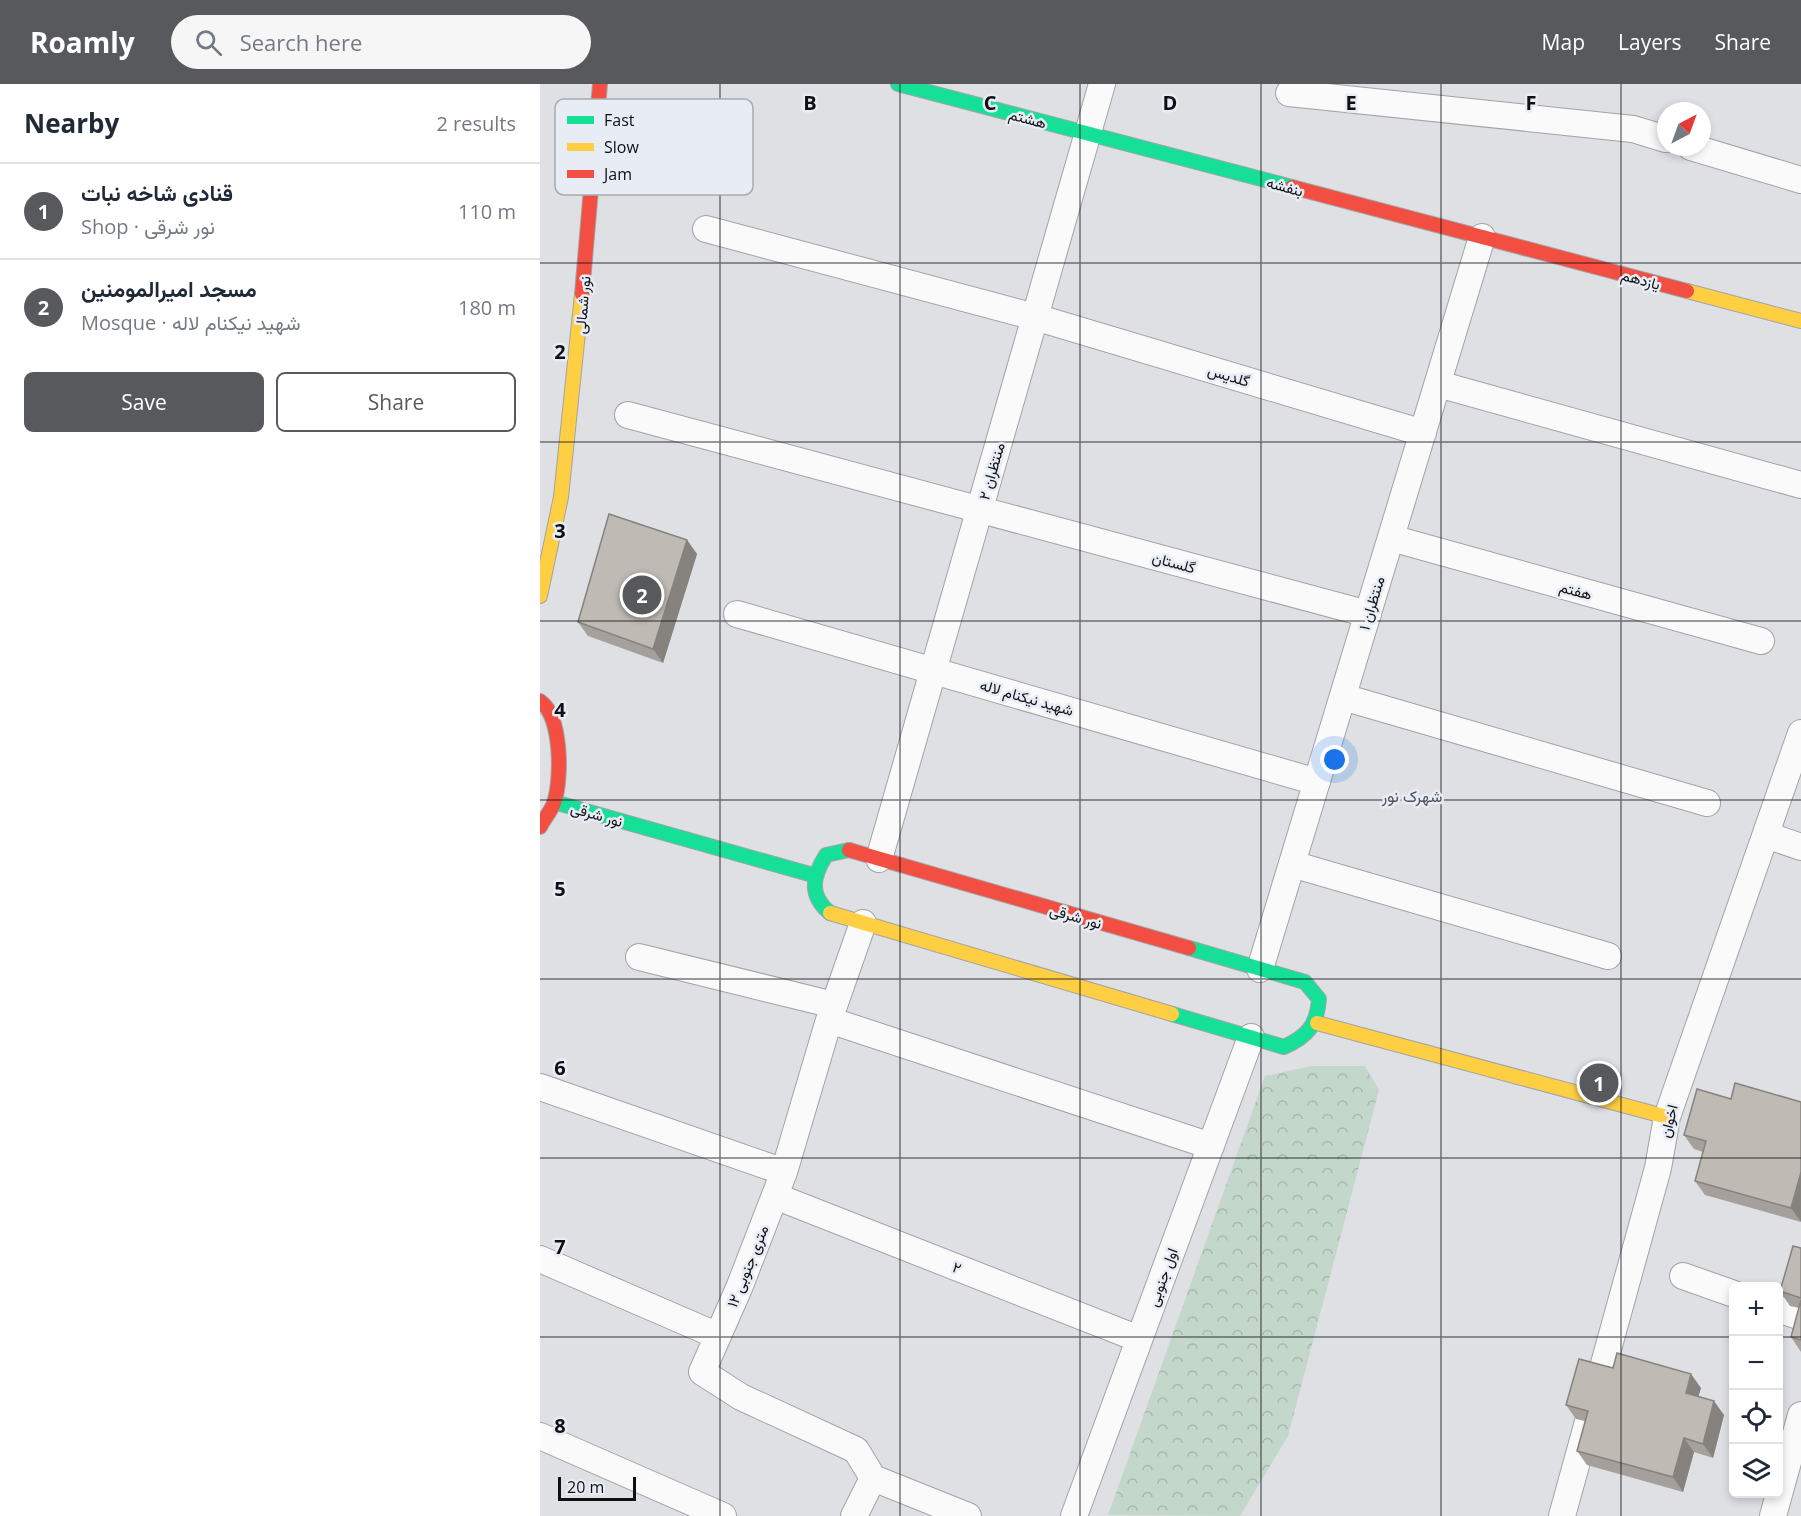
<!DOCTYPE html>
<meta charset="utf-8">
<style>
body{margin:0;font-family:"Open Sans",Vazirmatn,sans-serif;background:#f6f6f7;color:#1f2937}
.controls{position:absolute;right:18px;bottom:18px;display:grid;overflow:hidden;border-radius:9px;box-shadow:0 3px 9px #0003}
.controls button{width:54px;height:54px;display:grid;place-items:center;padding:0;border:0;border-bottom:2px solid #e0e1e3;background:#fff;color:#1f2937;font:30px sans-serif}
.compass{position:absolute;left:1117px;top:18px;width:54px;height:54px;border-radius:50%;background:#fff;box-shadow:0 3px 9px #0003;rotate:41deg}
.scale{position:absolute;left:18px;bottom:15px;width:78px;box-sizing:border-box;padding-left:6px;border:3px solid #0e1013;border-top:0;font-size:16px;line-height:21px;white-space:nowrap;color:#0e1013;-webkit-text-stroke:4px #e8ecf5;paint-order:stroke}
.you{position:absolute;left:795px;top:676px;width:21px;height:21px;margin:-15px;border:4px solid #fff;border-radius:50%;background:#1a73e8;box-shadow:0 0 0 9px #1a73e833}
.badge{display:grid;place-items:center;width:39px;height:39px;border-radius:50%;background:#57595c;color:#fff;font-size:20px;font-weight:700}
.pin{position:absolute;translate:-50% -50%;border:3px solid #fff;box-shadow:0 2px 6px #0006}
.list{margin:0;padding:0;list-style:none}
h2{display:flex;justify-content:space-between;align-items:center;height:78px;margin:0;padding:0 24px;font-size:26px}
h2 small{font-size:20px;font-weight:400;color:#747a83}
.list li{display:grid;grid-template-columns:39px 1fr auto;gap:18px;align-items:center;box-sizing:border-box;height:96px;padding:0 24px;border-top:2px solid #e0e1e3}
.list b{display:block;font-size:22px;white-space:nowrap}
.list p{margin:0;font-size:20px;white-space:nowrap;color:#747a83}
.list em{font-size:20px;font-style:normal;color:#747a83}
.actions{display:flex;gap:12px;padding:18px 24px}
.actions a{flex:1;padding:14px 0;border:2px solid #57595c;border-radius:9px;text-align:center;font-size:21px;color:#57595c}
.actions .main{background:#57595c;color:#fff}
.icon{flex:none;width:33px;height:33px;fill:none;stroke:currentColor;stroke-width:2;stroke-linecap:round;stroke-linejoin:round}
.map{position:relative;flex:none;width:1261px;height:1432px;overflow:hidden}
header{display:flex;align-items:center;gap:36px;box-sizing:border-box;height:84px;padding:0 30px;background:#57595c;color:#fff}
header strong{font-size:28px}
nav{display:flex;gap:33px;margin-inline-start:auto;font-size:21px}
.search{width:420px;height:54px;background:#f6f6f7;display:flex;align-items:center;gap:15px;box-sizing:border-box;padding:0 21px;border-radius:33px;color:#747a83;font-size:22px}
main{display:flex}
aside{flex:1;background:#fff}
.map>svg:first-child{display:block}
.park{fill:url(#park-crowns)}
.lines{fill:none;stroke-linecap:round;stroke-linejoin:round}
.street-casing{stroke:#a2a3a6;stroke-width:28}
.fast-casing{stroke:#a2a3a6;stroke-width:16}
.slow-casing{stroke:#a2a3a6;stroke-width:16}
.jam-casing{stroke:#a2a3a6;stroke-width:16}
.street{stroke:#fafafb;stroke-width:26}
.fast{stroke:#16e098;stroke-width:14}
.slow{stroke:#ffcf43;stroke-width:14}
.jam{stroke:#f24e42;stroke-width:14}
.wall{fill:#a5a09b}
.shaded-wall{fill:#86827e}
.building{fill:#c0bab4;stroke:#86827e;stroke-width:1.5}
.grid{fill:none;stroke:#0e1013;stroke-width:1.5;stroke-opacity:0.55}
.labels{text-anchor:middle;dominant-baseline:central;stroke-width:5;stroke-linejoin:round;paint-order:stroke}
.street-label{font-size:15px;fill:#0e1013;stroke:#e8ecf5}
.neighbourhood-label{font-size:16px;fill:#4e5158;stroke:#e8ecf5}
.key{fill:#e8ecf5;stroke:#a7aab1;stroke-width:1.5}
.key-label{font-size:16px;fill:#0e1013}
.grid-label{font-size:20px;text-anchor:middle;font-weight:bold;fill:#0e1013;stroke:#e8ecf5;stroke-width:5;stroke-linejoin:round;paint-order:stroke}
</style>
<header>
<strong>Roamly</strong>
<div class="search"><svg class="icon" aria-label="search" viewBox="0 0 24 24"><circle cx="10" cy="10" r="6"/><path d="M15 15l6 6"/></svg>Search here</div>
<nav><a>Map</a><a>Layers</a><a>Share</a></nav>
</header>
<main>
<aside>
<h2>Nearby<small>2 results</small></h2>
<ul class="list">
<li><span class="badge">1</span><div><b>قنادی شاخه نبات</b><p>Shop · نور شرقی</p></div><em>110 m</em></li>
<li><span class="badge">2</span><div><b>مسجد امیرالمومنین</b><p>Mosque · شهید نیکنام لاله</p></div><em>180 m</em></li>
</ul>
<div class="actions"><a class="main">Save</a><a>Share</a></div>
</aside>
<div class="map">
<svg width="1261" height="1432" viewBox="0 0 1261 1432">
<defs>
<pattern id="park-crowns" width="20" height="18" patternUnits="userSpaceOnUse" patternTransform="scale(1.5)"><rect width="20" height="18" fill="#c4d7cb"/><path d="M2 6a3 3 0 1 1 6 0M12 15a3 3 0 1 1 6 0" fill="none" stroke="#a7b8ad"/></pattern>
</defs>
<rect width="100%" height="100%" fill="#dee0e4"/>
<path class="park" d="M772,982H825L839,1006L748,1352L700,1432L568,1431L725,992Z"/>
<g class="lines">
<g class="street-casing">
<path id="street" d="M749,9L1093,45L1126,55
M1151,63L1261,96
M166,145L495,233L883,349
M898,300L1261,401
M88,331L828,530
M851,454L1221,557
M197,530L777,698
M803,613L1167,719
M1226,751L1261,763
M339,775L562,0
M752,780L1068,872
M99,873L294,921
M720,885L942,153
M289,936L671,1062
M0,1003L244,1088
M235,1112L599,1255
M0,1175L178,1252
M1143,1192L1194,1210
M1238,1225L1261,1233
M0,1352L183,1432
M333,1394L428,1432
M314,1432L333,1394L316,1366L201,1313L162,1288L199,1204L244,1088L289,936L323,839
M534,1432L711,953
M1022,1432L1118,1084L1127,1033L1261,649
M1233,1432L1261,1331"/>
</g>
<g class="fast-casing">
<path id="fast" d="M358,0L752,103
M14,718L273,791
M290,829C268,811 273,792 286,771L309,766
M632,930L744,963C768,952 777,941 779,915L765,898L649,864"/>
</g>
<g class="slow-casing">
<path id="slow" d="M1147,207L1261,237
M0,512L21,413L42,210
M290,829L632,930
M777,939L1127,1033"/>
</g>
<g class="jam-casing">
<path id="jam" d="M752,103L1147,207
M42,210L60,0
M0,617C22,632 22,695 14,719C11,727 4,735 0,743
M309,766L649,864"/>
</g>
<use href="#street" class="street"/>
<use href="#fast" class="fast"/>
<use href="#slow" class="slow"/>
<use href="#jam" class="jam"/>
</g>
<path class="wall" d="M147,456L157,470L123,579L48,552L38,538Z
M1191,1015L1261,1138L1165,1111L1155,1097L1163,1068L1154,1065L1144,1051Z
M1261,1164V1268L1251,1253L1259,1224L1250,1222L1240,1207Z
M1073,1284L1161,1304L1158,1313L1184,1331L1173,1374L1154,1368L1143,1408L1047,1381L1037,1367L1045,1337L1036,1335L1026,1321Z"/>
<path class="shaded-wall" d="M147,456L157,470L123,579L113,565Z
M1261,1088V1138L1251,1124Z
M1151,1290L1161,1304L1155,1323L1146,1309Z
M1174,1317L1184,1331L1173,1374L1163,1360Z
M1144,1354L1154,1368L1143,1408L1133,1393Z"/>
<path class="building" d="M69,430L147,456L113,565L38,538Z
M1195,999L1261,1018V1088L1251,1124L1155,1097L1166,1057L1144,1051L1157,1005L1191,1015Z
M1253,1162L1261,1164V1214L1240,1207Z
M1261,1216V1256L1251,1253Z
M1077,1269L1151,1290L1146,1309L1174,1317L1163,1360L1144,1354L1133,1393L1037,1367L1048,1327L1026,1321L1039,1275L1073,1284Z"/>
<path class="grid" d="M180,0V1432M360,0V1432M540,0V1432M721,0V1432M901,0V1432M1081,0V1432M0,179H1261M0,358H1261M0,537H1261M0,716H1261M0,895H1261M0,1074H1261M0,1253H1194M1238,1253H1261"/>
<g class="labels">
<g class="street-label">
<text transform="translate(488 34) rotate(15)">هشتم</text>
<text transform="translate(745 102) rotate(15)">بنفشه</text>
<text transform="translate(1101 195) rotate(15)">یازدهم</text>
<text transform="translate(42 221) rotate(-85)">نور شمالی</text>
<text transform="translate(689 291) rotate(17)">گلدیس</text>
<text transform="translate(451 387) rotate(-74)">منتظران ۲</text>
<text transform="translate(634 478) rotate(15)">گلستان</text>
<text transform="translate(1036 506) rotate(15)">هفتم</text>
<text transform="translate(831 519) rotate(-73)">منتظران ۱</text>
<text transform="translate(487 613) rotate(16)">شهید نیکنام لاله</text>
<text transform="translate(57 730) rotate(16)">نور شرقی</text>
<text transform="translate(536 832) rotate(16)">نور شرقی</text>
<text transform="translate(1128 1037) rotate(-76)">اخوان</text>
<text transform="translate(207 1182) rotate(-68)">۱۲ متری جنوبی</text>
<text transform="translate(417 1183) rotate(21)">۲</text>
<text transform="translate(622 1193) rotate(-70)">اول جنوبی</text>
</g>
<g class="neighbourhood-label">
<text x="872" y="712">شهرک نور</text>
</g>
</g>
<rect x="15" y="15" width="198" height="96" rx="9" class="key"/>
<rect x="27" y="32" width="27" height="8" fill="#16e098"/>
<rect x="27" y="59" width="27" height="8" fill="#ffcf43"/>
<rect x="27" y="86" width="27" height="8" fill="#f24e42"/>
<g class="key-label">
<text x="64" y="42">Fast</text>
<text x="64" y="69">Slow</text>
<text x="64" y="96">Jam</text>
</g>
<g class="grid-label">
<text x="270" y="26">B</text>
<text x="450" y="26">C</text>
<text x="630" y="26">D</text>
<text x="811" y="26">E</text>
<text x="991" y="26">F</text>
<text x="20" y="275">2</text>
<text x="20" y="454">3</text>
<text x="20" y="633">4</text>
<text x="20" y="812">5</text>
<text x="20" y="991">6</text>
<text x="20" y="1170">7</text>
<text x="20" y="1349">8</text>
</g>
</svg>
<div class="controls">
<button>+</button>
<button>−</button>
<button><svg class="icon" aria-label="locate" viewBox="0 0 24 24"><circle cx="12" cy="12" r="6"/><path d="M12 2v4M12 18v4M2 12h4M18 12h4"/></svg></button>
<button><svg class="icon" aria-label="layers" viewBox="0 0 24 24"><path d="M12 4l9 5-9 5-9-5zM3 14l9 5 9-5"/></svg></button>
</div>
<svg class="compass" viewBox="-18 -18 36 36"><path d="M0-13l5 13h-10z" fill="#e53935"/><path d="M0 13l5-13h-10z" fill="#747a83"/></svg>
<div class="scale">20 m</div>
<div class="you"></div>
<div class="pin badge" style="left:1059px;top:999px">1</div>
<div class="pin badge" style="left:102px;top:511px">2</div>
</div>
</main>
